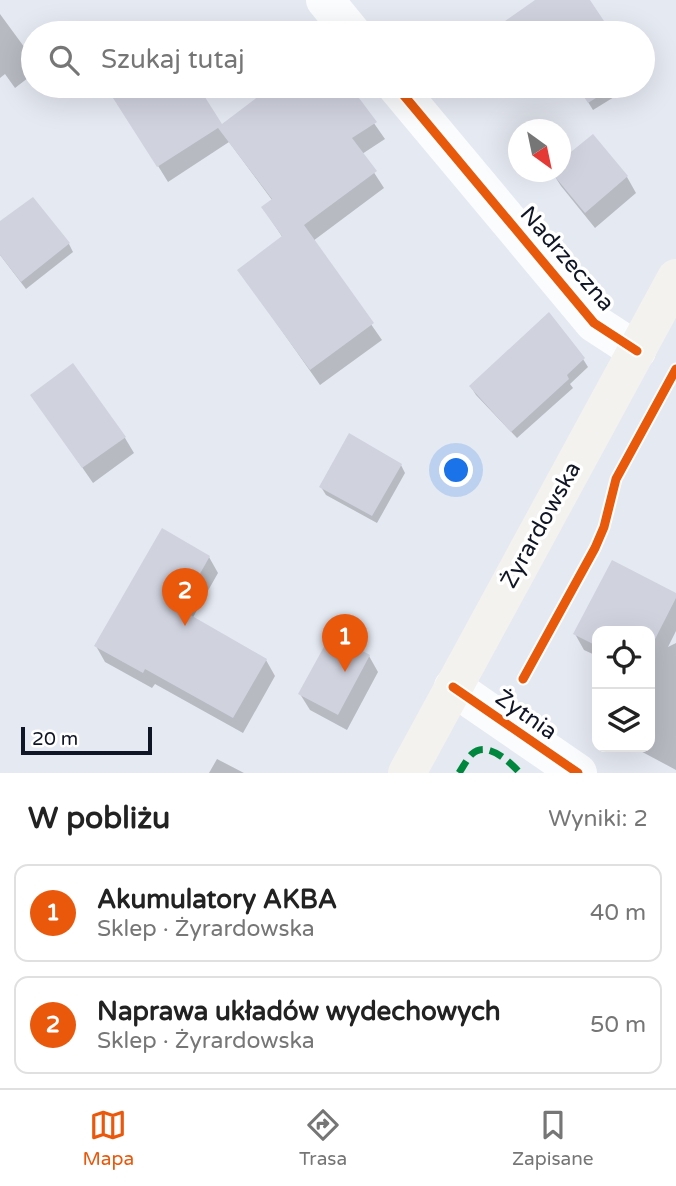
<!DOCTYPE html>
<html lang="pl">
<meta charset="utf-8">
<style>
body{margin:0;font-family:"Varela Round",sans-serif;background:#f6f6f6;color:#222}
.controls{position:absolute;right:21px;bottom:21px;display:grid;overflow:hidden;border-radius:14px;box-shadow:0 7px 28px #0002}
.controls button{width:63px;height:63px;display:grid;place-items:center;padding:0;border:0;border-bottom:2px solid #e0e0e0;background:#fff;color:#222;font:35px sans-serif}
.compass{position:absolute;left:508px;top:119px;width:63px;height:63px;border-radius:50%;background:#fff;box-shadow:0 7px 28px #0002;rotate:147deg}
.scale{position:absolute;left:21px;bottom:18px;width:131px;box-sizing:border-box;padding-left:7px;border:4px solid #101625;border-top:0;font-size:19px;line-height:24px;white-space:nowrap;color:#101625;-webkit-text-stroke:5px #fff;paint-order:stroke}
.you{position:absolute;left:457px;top:471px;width:24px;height:24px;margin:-18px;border:5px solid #fff;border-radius:50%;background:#1a73e8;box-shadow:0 0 0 10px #1a73e833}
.badge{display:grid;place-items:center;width:46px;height:46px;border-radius:50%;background:#ea580c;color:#fff;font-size:23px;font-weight:700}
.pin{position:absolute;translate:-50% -58px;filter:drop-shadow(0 2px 4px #0008)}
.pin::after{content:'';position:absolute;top:37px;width:24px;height:21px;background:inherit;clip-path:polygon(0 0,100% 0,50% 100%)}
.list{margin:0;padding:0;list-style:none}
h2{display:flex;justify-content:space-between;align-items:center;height:91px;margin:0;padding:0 28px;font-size:30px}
h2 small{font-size:23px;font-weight:400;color:#767676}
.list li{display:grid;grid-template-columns:46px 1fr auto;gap:21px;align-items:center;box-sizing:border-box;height:98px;margin:0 14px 14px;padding:0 14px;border:2px solid #e0e0e0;border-radius:14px}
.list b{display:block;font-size:26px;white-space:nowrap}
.list p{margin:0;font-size:23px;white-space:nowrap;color:#767676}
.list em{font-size:23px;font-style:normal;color:#767676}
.icon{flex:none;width:38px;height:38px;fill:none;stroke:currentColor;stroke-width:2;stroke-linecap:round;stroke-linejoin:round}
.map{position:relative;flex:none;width:676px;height:773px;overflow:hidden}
.search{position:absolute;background:#fff;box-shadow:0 7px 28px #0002;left:21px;right:21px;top:21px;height:77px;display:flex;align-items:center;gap:18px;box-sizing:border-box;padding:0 24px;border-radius:38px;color:#767676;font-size:26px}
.sheet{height:315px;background:#fff}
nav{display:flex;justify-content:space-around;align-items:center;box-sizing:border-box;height:98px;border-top:2px solid #e0e0e0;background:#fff;font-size:19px;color:#767676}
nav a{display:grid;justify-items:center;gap:4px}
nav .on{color:#ea580c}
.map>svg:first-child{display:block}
.shadow{fill:#0003}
.building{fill:#d0d2de}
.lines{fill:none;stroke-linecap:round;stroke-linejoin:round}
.street{stroke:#fbfcfd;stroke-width:38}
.secondary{stroke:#f3f2ef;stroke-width:38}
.quiet{stroke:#00873e;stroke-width:7;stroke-dasharray:14 7;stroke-linecap:butt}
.cycleway-casing{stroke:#fff;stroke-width:13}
.cycleway{stroke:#e8590c;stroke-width:9}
.labels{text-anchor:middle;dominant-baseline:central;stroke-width:7;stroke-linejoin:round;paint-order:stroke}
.street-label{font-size:23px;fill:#101625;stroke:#fff}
</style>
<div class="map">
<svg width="676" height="773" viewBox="0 0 676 773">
<rect width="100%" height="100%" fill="#e5e9f2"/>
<path class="shadow" d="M0,14L33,59V74L15,88L5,74L0,78Z
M136,86H196L222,126L275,86H348L385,139L362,154L384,188L313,241L382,340L320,385L239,270L283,238L263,208L272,200L229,142L168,182L116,98Z
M578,86H632L593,110Z
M593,136L627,177L636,193L595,228L561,186L552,172H560V162Z
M0,224L69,244L73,252L26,289L0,255Z
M583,359L588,367L570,384L573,388L517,438L476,395L471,387Z
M32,395L125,438L134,453L93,483Z
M401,465L405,473L377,523L326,495L321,487Z
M209,557L218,573L192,619L266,660L275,676L243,733L155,684L152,688L105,662L96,646Z
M676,595V631L668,647L676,643V770L633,747H650V631H597V656L584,650L575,634Z
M369,656L378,672L347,730L310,710L300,694Z
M217,759L244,773H209Z"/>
<path class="building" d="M535,0H590L612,33H488Z
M132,86H198L222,124L272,86H350L377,122L352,138L377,171L304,225L374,323L310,370L237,270L282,236L261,207L272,199L218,128L157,167L113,98Z
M577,86H615L588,103Z
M593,134L628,176L585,213L551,172H561V160Z
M33,197L70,243L21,282L0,255V221Z
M549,312L585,358L567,375L569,379L511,432L469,386Z
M73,363L126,437L82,468L30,395Z
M349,433L402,464L372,516L319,487Z
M162,528L210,556L180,609L267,659L233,718L145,669L143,673L94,646Z
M612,560L676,593V598L650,649V631H597V646L573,634Z
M331,634L370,655L338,715L298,694Z"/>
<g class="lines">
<path class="street" d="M325,0L352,33
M396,86L594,323L637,351
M453,687L578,773"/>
<path class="secondary" d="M407,773L676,278"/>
<path class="quiet" d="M459,773C463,767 467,759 472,754C487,740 510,762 520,773"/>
<g class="cycleway-casing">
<path id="cycleway" d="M396,86L594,323L637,351
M523,679L595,548L604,527L616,479L676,369
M453,687L578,773"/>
</g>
<use href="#cycleway" class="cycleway"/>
</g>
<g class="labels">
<g class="street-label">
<text transform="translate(567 259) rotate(49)">Nadrzeczna</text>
<text transform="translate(541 525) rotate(-61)">Żyrardowska</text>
<text transform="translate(526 715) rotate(35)">Żytnia</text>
</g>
</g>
</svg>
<div class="controls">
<button><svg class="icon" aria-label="locate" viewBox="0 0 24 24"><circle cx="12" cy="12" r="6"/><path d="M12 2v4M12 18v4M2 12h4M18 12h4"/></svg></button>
<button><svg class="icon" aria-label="layers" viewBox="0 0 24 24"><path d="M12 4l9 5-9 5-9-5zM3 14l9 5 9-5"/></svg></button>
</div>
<svg class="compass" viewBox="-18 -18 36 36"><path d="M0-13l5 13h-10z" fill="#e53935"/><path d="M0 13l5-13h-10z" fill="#767676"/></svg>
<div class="scale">20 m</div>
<div class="you"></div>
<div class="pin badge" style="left:345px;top:672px">1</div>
<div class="pin badge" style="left:185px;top:626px">2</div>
<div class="search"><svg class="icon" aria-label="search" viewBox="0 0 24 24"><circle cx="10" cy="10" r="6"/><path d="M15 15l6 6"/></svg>Szukaj tutaj</div>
</div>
<section class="sheet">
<h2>W pobliżu<small>Wyniki: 2</small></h2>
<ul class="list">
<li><span class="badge">1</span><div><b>Akumulatory AKBA</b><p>Sklep · Żyrardowska</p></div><em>40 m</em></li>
<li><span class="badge">2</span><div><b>Naprawa układów wydechowych</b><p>Sklep · Żyrardowska</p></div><em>50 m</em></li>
</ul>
</section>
<nav>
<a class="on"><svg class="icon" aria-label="map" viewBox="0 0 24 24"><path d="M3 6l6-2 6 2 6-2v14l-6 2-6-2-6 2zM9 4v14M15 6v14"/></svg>Mapa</a>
<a><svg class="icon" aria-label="directions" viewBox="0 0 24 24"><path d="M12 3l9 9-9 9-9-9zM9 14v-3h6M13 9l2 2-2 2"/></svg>Trasa</a>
<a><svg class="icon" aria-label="saved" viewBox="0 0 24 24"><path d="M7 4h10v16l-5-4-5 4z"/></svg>Zapisane</a>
</nav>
